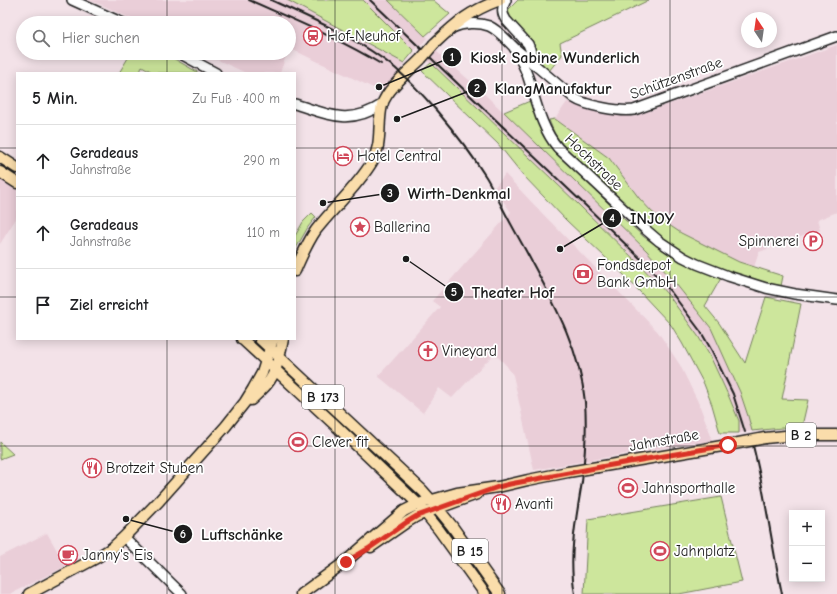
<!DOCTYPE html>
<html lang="de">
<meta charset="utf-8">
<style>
body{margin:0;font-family:"Comic Neue",sans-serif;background:#f2f2f2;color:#202124}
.controls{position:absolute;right:12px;bottom:12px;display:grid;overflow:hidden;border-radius:0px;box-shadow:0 2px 10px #0003}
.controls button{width:36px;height:36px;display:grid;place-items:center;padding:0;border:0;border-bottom:1px solid #e0e0e0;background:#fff;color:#202124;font:20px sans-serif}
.compass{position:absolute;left:741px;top:12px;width:36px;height:36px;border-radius:50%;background:#fff;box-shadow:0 2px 10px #0003;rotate:347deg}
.stop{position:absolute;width:12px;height:12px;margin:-9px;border:3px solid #d93025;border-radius:50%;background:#fff}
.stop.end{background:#d93025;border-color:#fff;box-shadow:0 1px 4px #0008}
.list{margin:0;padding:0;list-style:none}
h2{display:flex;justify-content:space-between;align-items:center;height:52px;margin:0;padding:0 16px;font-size:17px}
h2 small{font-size:13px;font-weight:400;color:#757577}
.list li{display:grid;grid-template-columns:26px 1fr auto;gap:12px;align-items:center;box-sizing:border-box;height:72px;padding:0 16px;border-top:1px solid #e0e0e0}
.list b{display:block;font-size:15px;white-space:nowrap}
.list p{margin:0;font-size:13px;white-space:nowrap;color:#757577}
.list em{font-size:13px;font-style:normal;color:#757577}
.icon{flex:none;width:22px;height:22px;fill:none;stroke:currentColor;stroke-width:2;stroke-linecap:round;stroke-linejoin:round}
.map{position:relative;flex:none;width:837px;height:594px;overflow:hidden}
.search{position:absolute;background:#fff;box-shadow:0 2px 10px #0003;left:16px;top:16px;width:280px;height:44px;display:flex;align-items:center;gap:10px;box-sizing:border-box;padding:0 14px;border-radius:22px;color:#757577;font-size:15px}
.panel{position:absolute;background:#fff;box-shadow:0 2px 10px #0003;left:16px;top:72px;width:280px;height:268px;border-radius:0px}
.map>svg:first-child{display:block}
.built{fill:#eaced8}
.green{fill:#cde69c;stroke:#74815c}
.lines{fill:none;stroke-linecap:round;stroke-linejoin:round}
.secondary-casing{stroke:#1c1c1c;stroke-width:12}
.primary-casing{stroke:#1c1c1c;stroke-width:13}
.secondary{stroke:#fff;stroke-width:9}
.primary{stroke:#faddab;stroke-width:10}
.rail{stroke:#1c1c1c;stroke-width:2}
.primary-bridge-casing{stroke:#1c1c1c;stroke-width:13;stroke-linecap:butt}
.primary-bridge{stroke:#faddab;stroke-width:10}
.route{stroke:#d93025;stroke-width:5}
.grid{fill:none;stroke:#1c1c1c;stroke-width:1;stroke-opacity:0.55}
.labels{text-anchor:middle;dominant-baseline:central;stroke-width:3.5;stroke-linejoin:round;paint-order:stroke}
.shield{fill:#fff;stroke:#606060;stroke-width:1}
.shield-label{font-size:14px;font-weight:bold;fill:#1c1c1c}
.poi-label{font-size:15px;fill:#1c1c1c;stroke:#fff;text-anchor:start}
.street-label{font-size:15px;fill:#1c1c1c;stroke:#fff}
.leader{fill:none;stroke:#1c1c1c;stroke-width:1.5}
.callout-dot{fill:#1c1c1c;stroke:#fff;stroke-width:1.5}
.mark-label{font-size:12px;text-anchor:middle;font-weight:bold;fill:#fff}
.callout-label{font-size:16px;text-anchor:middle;font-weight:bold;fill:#1c1c1c;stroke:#fff;stroke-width:3.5;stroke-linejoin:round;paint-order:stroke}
</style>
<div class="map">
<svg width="837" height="594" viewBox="0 0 837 594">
<rect width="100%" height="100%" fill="#f3e2e8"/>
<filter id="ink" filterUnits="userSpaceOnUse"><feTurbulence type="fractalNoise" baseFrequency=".025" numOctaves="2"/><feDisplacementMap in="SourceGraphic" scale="8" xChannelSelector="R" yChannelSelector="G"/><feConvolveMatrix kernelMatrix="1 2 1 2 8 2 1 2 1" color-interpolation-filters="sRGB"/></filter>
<g filter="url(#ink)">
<path class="built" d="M89,0H287L404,63L384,93L289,48V23H140L104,6Z
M363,0H388L428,38L414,51Z
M837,45V212L817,220L820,230L759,252L754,267L739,262L711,249L681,233L666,223L652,212L639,198L609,158L555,119L567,102L633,117Z
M436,51L477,87L532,139L647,251L676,284L711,328L740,392L748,416L752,431L739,433V421L729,397L710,356L698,336L669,296L639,264L579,205L427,60Z
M203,53H287L280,73H246Z
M505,174L541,212L658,332L680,365L699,404L710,433L712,441L648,450L534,470L513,375L506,365L495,354L484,364L452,398L439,388L423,413L378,376L392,361L440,307L432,301L511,212L494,188Z
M0,178L17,190V217L0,244Z
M47,533L66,566L10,594H0V557Z"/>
<path class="green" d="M287,0H363L414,51L404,63Z
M388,0H433L450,14L425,36Z
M518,0H649L560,43L562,55L549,71L534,54L510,19L508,10Z
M131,53H164L199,73H154L142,66L140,73H119Z
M431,63L579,205L639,264L669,296L698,336L710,356L729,397L739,421V433H720L712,405L704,384L682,343L671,325L625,276L566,220L523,175L498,144L422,71Z
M530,101L543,135L549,144L624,219L644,237L669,254L682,262L695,268L721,278L705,306L719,323L745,363L766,297L801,304L782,399L808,400L802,426L752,431L748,416L740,392L711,328L676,284L647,251L504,112Z
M555,119L609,158L639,198L652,212L666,223L681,233L739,262L783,276L781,286C740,278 697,263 663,238C643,224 627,205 609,189C597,179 586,168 575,157C568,150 560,143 555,134C553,130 551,125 549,120Z
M312,213L316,217L308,227L295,250V236L303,222Z
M0,442L13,454L0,459Z
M721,497L742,582L679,594H584L588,519Z"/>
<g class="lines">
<g class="secondary-casing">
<path id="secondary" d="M72,0L123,23
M506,0C502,8 501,12 506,20L528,44L530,49L533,64
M452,28C463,23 478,22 489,26C500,31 508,42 517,50C536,66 555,82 574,98C586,106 620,112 634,110L837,36
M513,46C519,56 524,66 528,77C536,101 541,128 558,148L645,229L659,241L683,257L697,264L728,276L766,288L795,294L837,300
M179,53L216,73
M295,104C330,115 349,126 383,104
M124,537L182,594"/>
</g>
<g class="primary-casing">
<path id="primary" d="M434,44C457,22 470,11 500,0
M0,157L17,168
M0,172L17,183
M295,271C301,257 307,243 316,230C334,207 357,187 372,162C383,144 377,124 382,105C387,89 409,71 421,59
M242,339L334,424L418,504L439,530L485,594
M260,339L423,491L431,500L452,526L500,594
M251,400C256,395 262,390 267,384C277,372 280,354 283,339
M765,438L795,435H837
M598,467L728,445
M371,547L407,522L417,516L477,494
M29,594L96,558L112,548L124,537L159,501L226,426L245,402L253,389L262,373L273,339
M301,594L345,562L404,511L418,504L457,493L498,487L528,480L568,472"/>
</g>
<use href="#secondary" class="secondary"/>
<use href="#primary" class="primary"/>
<path class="rail" d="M249,0C294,20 340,39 381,64
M271,0C314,20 358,38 395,68C410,81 423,95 436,110C454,131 471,153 486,177C491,185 495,194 500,203C508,219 517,235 526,251C551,298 580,347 585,402C587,429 585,456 582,482C576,519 568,557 575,594
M370,0L585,205L645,263L671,292L701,332L712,351L733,394L745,432
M751,438C765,489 771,542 782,594"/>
<g class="primary-bridge-casing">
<path id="primary-bridge" d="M421,59L434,44
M728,445L765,438
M568,472L598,467"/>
</g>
<use href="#primary-bridge" class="primary-bridge"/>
</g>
</g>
<g class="lines" filter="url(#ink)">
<path class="route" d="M346,562L368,549L407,522L417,516L498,487L510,484L606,466L728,445"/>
</g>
<path class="grid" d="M167,0V23M335,0V594M502,0V594M670,0V594M167,53V73M0,148H17M295,148H837M0,297H17M295,297H837M167,339V594M0,446H837"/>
<defs>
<g id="station-ring" transform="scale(1)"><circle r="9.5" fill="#fff" stroke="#d1495b" stroke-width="1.5"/><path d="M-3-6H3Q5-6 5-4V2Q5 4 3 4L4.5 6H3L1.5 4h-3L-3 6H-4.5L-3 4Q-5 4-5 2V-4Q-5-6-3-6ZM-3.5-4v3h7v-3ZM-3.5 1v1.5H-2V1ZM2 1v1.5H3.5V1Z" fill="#d1495b"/></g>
<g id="hotel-ring" transform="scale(1)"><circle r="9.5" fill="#fff" stroke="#d1495b" stroke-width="1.5"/><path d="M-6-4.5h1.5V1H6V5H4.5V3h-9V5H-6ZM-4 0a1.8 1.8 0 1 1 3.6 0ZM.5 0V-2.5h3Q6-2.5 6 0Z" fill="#d1495b"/></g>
<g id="sight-ring" transform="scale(1)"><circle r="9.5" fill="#fff" stroke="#d1495b" stroke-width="1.5"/><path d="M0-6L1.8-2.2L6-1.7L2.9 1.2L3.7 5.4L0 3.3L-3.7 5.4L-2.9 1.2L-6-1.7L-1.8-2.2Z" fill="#d1495b"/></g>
<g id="parking-ring" transform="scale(1)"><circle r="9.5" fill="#fff" stroke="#d1495b" stroke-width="1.5"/><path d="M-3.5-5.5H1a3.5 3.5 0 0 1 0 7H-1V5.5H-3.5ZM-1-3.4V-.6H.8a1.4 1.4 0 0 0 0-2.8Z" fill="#d1495b"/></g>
<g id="bank-ring" transform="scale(1)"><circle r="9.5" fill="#fff" stroke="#d1495b" stroke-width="1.5"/><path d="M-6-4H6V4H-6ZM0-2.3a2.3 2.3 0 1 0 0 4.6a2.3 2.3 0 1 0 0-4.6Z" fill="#d1495b"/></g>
<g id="church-ring" transform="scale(1)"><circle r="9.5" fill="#fff" stroke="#d1495b" stroke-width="1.5"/><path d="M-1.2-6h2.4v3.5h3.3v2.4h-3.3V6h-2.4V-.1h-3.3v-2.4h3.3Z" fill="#d1495b"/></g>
<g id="stadium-ring" transform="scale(1)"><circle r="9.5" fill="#fff" stroke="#d1495b" stroke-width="1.5"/><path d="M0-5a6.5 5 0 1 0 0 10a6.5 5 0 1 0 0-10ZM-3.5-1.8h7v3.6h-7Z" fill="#d1495b"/></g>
<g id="restaurant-ring" transform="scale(1)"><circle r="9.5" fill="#fff" stroke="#d1495b" stroke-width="1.5"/><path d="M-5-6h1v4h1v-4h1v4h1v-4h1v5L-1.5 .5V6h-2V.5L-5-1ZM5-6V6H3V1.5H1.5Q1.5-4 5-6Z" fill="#d1495b"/></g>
<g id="cafe-ring" transform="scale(1)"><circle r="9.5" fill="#fff" stroke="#d1495b" stroke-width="1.5"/><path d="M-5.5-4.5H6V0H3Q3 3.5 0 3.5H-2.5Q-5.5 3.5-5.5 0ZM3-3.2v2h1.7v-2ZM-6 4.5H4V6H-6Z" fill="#d1495b"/></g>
</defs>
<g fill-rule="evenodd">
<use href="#station-ring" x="313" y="36"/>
<use href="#hotel-ring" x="343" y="156"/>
<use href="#sight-ring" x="360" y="227"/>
<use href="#parking-ring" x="813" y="241"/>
<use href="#bank-ring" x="583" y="274"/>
<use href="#church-ring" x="428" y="351"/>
<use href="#stadium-ring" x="298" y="442"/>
<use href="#restaurant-ring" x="92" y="468"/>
<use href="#stadium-ring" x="628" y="488"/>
<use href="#restaurant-ring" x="501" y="504"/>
<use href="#stadium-ring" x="660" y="551"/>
<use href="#cafe-ring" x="68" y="555"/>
</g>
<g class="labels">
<g class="shield">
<rect x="302" y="385" width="42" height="24" rx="3"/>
<rect x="786" y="423" width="30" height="24" rx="3"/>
<rect x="452" y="539" width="36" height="24" rx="3"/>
</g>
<g class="shield-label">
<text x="323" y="397">B 173</text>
<text x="801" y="435">B 2</text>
<text x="470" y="551">B 15</text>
</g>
<g class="poi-label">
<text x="327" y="36">Hof-Neuhof</text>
<text x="357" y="156">Hotel Central</text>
<text x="374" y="227">Ballerina</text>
<text x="799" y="241" text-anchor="end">Spinnerei</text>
<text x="597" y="265">Fondsdepot<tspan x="597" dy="17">Bank GmbH</tspan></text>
<text x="442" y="351">Vineyard</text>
<text x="312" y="442">Clever fit</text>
<text x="106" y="468">Brotzeit Stuben</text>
<text x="642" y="488">Jahnsporthalle</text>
<text x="515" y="504">Avanti</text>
<text x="674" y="551">Jahnplatz</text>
<text x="82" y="555">Janny's Eis</text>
</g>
<g class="street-label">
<text transform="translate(676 78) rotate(-20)">Schützenstraße</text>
<text transform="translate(594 162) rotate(44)">Hochstraße</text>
<text transform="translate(664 440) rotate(-10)">Jahnstraße</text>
</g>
</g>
<path class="leader" d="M379 87L452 57M397 119L477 88M323 203L390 193M560 249L612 218M406 259L454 292M126 519L183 534"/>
<g class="callout-dot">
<circle cx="379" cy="87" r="4"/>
<circle cx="397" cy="119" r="4"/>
<circle cx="323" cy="203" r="4"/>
<circle cx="560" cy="249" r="4"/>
<circle cx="406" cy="259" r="4"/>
<circle cx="126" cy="519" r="4"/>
<circle cx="452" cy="57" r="10"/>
<circle cx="477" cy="88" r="10"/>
<circle cx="390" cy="193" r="10"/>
<circle cx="612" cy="218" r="10"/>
<circle cx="454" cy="292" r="10"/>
<circle cx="183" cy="534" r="10"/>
</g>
<g class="mark-label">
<text x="452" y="61">1</text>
<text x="477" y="92">2</text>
<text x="390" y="197">3</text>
<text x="612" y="222">4</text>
<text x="454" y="296">5</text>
<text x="183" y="538">6</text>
</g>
<g class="callout-label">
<text x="555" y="63">Kiosk Sabine Wunderlich</text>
<text x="553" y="94">KlangManufaktur</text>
<text x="459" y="199">Wirth-Denkmal</text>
<text x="652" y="224">INJOY</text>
<text x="513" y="298">Theater Hof</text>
<text x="242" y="540">Luftschänke</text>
</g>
</svg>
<div class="controls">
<button>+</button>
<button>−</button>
</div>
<svg class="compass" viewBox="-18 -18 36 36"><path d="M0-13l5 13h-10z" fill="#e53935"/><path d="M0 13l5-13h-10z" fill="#757577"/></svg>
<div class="stop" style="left:728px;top:445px"></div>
<div class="stop end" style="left:346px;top:562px"></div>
<div class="search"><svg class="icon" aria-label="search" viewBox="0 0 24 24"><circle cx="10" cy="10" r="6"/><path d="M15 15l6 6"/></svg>Hier suchen</div>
<section class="panel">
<h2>5 Min.<small>Zu Fuß · 400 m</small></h2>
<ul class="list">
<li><svg class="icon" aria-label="ahead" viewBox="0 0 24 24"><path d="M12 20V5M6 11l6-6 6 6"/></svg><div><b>Geradeaus</b><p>Jahnstraße</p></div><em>290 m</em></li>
<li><svg class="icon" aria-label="ahead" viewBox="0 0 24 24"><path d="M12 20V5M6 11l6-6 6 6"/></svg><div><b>Geradeaus</b><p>Jahnstraße</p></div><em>110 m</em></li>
<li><svg class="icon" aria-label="arrive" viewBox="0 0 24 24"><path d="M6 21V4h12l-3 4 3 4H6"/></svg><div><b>Ziel erreicht</b></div></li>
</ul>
</section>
</div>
